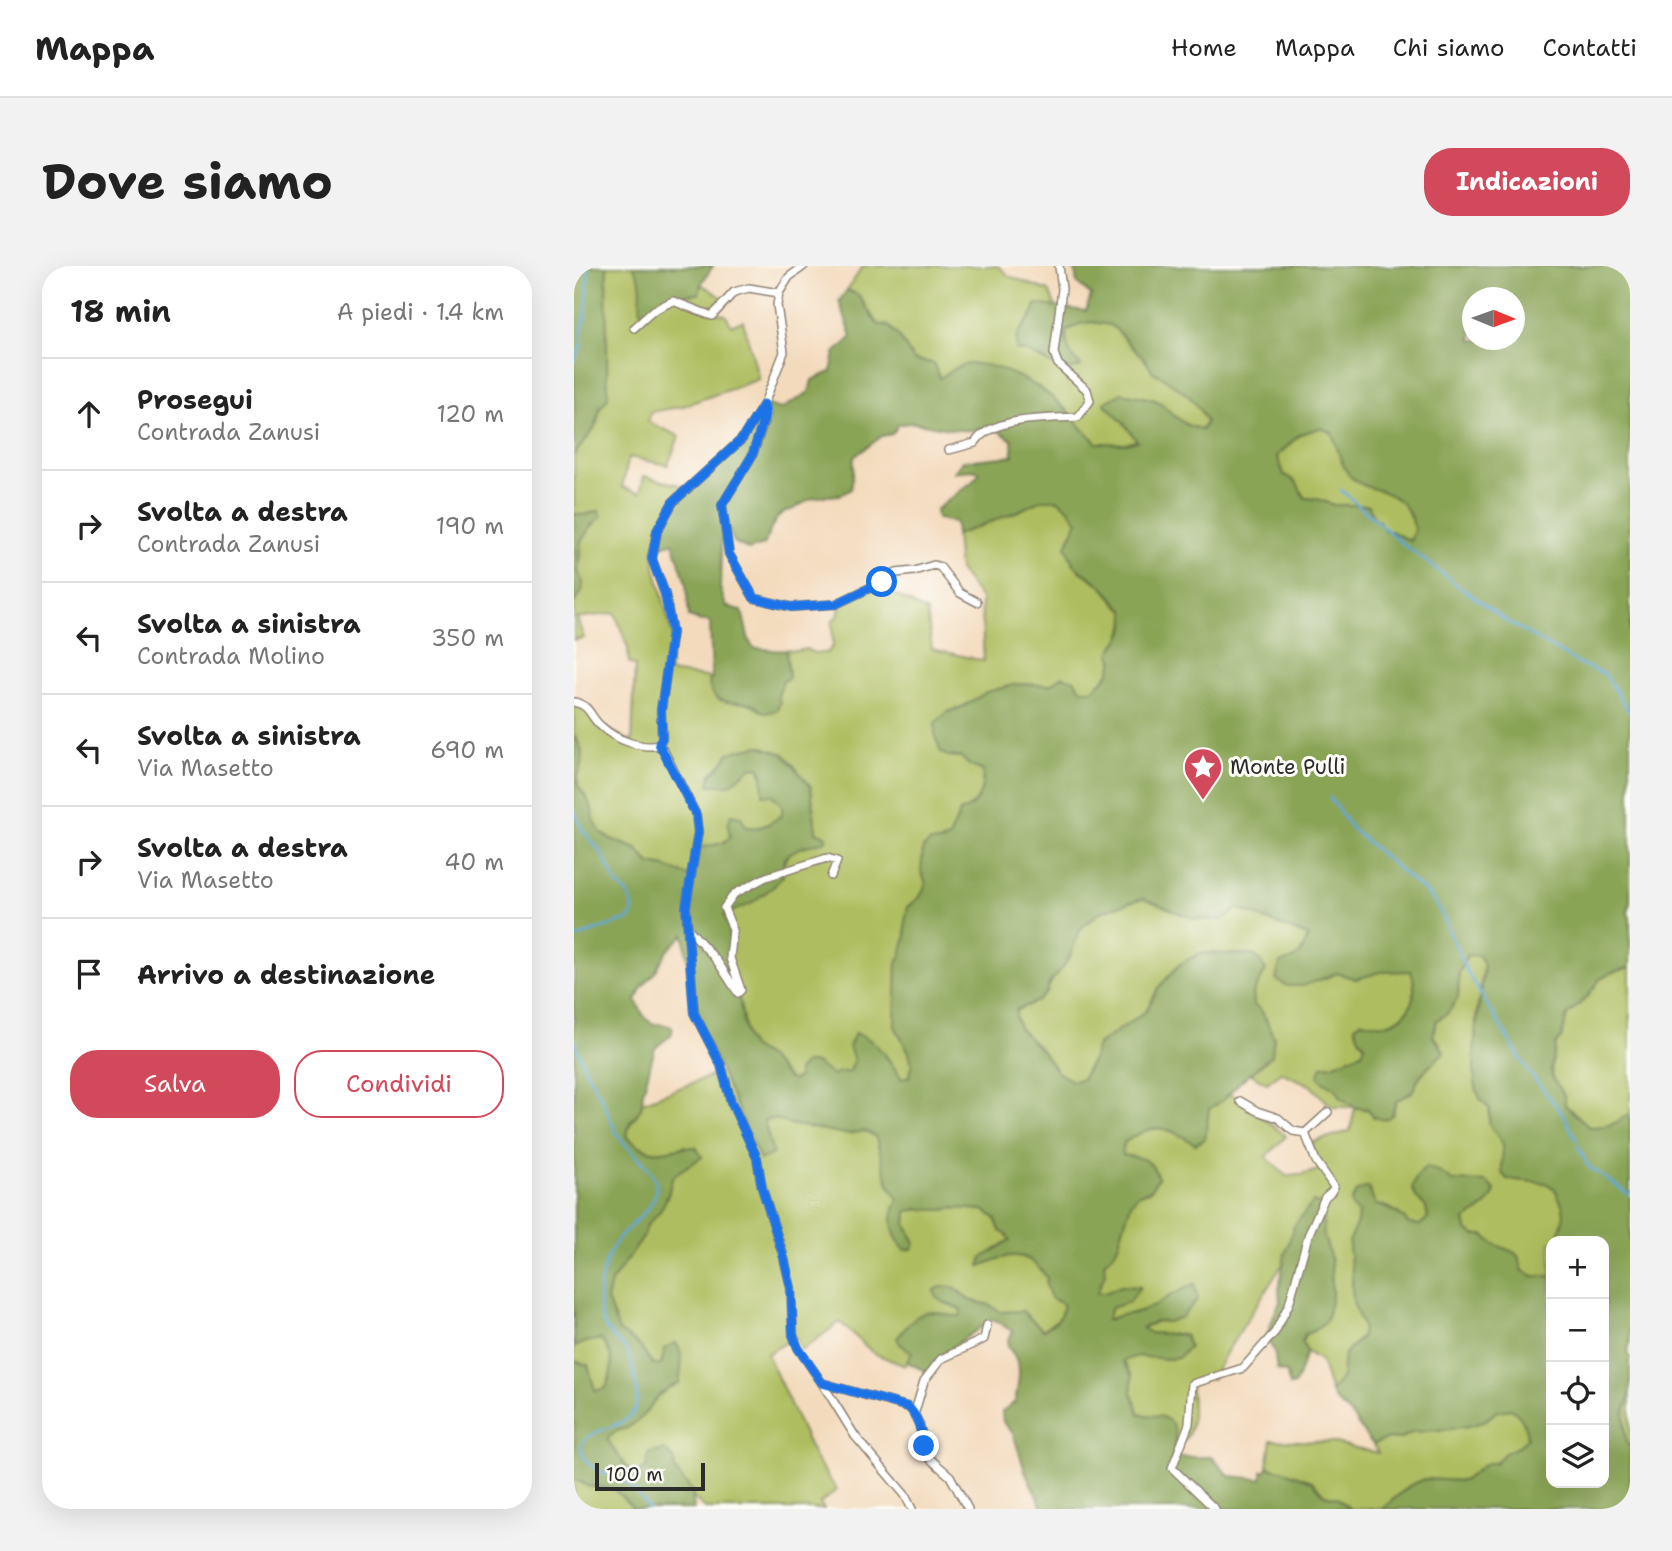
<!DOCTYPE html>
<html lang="it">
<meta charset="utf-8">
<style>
body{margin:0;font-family:"Shantell Sans",sans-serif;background:#f2f2f2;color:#222}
.controls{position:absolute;right:21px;bottom:21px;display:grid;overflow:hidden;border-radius:14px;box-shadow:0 7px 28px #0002}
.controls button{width:63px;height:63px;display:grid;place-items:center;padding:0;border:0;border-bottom:2px solid #e0e0e0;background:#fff;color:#222;font:35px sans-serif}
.compass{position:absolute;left:888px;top:21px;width:63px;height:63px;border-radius:50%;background:#fff;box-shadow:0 7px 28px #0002;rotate:91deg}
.scale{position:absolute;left:21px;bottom:18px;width:110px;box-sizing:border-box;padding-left:7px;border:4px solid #2b2b2b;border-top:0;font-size:19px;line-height:24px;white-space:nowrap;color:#2b2b2b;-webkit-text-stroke:5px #fdfcf7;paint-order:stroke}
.stop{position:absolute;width:21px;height:21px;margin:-16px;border:5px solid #1a73e8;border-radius:50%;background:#fff}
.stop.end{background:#1a73e8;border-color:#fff;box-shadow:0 2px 7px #0008}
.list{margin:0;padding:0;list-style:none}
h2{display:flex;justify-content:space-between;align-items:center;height:91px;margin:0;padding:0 28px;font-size:30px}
h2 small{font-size:23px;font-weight:400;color:#767676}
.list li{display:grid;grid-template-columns:46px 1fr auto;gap:21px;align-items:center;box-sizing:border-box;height:112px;padding:0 28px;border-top:2px solid #e0e0e0}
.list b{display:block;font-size:26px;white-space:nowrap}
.list p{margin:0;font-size:23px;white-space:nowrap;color:#767676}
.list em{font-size:23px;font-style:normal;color:#767676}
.actions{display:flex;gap:14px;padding:21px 28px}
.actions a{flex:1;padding:16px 0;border:2px solid #d1495b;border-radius:28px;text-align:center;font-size:24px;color:#d1495b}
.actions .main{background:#d1495b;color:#fff}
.icon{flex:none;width:38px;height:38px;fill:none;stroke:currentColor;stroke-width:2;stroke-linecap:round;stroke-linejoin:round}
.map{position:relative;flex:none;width:1056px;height:1243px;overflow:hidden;border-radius:28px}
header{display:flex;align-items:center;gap:42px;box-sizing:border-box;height:98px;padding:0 35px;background:#fff;border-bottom:2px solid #e0e0e0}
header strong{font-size:33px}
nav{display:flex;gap:38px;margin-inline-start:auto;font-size:24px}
.intro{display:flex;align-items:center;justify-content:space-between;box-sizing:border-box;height:168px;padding:0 42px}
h1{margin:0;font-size:49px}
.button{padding:18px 32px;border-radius:28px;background:#d1495b;color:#fff;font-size:24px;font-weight:700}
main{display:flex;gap:42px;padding:0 42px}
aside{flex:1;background:#fff;border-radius:28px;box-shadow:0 7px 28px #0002}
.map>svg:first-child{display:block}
.green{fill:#aebd5f;stroke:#6c7445;stroke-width:2}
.forest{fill:#8aa456;stroke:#5a6840;stroke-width:2;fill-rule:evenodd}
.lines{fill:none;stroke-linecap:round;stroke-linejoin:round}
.stream{stroke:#5ea8d6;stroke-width:2.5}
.minor-casing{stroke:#8f8274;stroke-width:10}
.minor{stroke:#fff;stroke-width:7}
.route{stroke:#1a73e8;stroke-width:9}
.labels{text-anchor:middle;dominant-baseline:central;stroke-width:6;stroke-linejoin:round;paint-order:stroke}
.poi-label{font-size:21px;fill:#2b2b2b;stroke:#fdfcf7;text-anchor:start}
</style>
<header>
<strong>Mappa</strong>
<nav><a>Home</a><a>Mappa</a><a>Chi siamo</a><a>Contatti</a></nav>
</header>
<div class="intro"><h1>Dove siamo</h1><a class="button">Indicazioni</a></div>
<main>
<aside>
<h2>18 min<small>A piedi · 1.4 km</small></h2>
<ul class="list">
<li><svg class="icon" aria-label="ahead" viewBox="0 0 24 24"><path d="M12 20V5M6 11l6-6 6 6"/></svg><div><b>Prosegui</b><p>Contrada Zanusi</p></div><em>120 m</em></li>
<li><svg class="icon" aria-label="right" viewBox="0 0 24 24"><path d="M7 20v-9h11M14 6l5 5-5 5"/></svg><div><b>Svolta a destra</b><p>Contrada Zanusi</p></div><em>190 m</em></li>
<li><svg class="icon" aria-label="left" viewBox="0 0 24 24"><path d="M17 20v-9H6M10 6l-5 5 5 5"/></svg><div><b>Svolta a sinistra</b><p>Contrada Molino</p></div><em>350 m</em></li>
<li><svg class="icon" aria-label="left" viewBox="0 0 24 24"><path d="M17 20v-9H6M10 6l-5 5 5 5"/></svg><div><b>Svolta a sinistra</b><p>Via Masetto</p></div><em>690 m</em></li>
<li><svg class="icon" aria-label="right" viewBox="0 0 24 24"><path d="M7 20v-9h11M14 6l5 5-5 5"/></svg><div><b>Svolta a destra</b><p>Via Masetto</p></div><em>40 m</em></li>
<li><svg class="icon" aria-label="arrive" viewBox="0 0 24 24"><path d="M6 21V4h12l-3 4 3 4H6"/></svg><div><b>Arrivo a destinazione</b></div></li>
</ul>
<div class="actions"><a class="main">Salva</a><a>Condividi</a></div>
</aside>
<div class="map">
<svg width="1056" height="1243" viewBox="0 0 1056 1243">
<rect width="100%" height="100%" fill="#fdfcf7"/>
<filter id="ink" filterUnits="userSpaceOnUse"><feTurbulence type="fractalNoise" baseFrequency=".0143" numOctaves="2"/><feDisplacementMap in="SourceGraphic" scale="14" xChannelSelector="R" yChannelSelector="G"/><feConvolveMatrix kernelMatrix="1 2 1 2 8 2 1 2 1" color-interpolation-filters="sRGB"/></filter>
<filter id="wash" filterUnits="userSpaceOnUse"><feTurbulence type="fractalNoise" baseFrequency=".00686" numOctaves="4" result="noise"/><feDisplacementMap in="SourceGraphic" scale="28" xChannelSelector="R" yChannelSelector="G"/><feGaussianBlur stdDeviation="1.57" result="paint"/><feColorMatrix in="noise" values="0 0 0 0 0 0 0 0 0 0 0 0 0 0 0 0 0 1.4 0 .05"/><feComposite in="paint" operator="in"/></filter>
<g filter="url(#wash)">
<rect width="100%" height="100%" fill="#f3dabc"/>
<path class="green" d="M33,0H59L67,13V47C86,36 103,28 125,28L127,18L149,32L139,46L152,49L157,59L169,55L185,113L109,140L77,146L74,156L105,170L94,199L55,191L48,221L66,227L70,210L113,221L80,283L81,301L99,372L95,406L138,412L152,436L176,437L185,444L206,437L204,430L209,415L215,411L212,384L224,385L232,383L240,387H253L259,380L258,356L265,348L266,333L305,320L353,346L358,383L410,395L407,333L385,304L382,269L442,246L467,234H484L494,242L504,255L496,270L506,305L528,320L542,337L551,345C551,360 550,370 539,381C541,403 534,410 518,424H508L500,414L485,412L476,419L443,418L413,426L390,440L374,446V490L387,491L395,499L409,505C409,526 406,537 386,546L375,572L366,576H356L347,605L352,618L346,631L334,641L331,656L332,671L327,689L323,698L321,760L335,786L338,798L336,810L328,813L311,788L280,794L276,806L259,810L242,797L224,812L218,815L212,811L196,793L177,781L172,772L166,737L157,706L150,649L161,644L209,610C205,588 227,578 242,566L237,521L210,488L186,480L155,487L146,500L137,508L163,514L176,502L185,501C187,505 188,509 189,513C192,524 201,532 208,539V549C185,566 180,562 154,558L157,571L149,577L125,582L119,612L92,601L76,598L63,583L37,573L26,566L19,552L18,543L12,531L4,520L3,510L7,499L2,472L0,471V437L13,440L26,459L58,476L61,400L55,397L54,382L41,347L3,352L10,372L0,374V337H1L7,275L24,245L10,249L0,248V189L23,157L26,142L34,120L33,110C34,73 30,37 33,0Z
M289,0H424L435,10L475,25L482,41L462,38L459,47L443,69L442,84L457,87L476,98L498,91L492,81V65L505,58L518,56L536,59L543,64L558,81L569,91L579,106L590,112L615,130L626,144L632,156L627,164L613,159L599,149L587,137L578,133L548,127L552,160L564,174L552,178L523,177L512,167L493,145L465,121L393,98L377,105L366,113L359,97L340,94L325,71L303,58L285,29L273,24Z
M746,162L757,166L763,178L767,194L810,225L821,230L831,239L841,263L836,276L817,265H811C808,258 803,256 798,251C795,246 793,243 789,239H760L743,233L731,232C726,227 726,221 722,216C719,213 714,211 710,209L703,190L726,168Z
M569,632L578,634L607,648L654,651L663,642C687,651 710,662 734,670L729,686L722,693L746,714L763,707L782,713L806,706L837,704C845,728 838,752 811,758C804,760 795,756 788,755L781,761L785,772L791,779L788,787L759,799L748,800V815L757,819L781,841L818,849L822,835L838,826L846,810L870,786L866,777L859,770L863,754L873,748L884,732L885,707L893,689H905L910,698L902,751L900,799L915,841V858L930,879L928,907L933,913L972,917L981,923L989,940L990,949L984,975H977V1010H959L948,1004C946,981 935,987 919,978C916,975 913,972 910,969H901L893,964L891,954L912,940L863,905L842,931L852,941L854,952L846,959L835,958C827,948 814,937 801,940C795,941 789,945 784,947L783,957L776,973L775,981L778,1007V1024L784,1049L789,1061L788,1070L770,1089L768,1111L757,1126L747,1095L733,1086L728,1076L731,1068L739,1065L752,1055L758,1031L757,993L750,971L748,939L711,988L710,996L652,1087L638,1113H623L617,1120C617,1139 625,1173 600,1179L602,1173L576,1150L565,1148L558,1126V1110L549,1094L563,1090L593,1093L604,1092L615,1081L611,1069L574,1067L567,1062L582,1055L594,1056L620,1019C606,1024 594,1033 581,1040C565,1047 548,1048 532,1054L537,1041L555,1036L547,1020L531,1027H523L530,996L540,987L544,979L557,937L565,928L576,925L584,912C577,892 568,892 548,889L550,877C579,855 593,861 622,878L631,873L635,843L656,827L712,870L692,891L712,910L727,909L748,903L736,877L776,865L781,841H758L736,819L707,806L693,817L677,808L698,789C696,769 698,752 680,739L679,727L692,704L679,689L627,687L605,699L585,721L572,745L525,778L520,792L512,804L508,813L498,815L483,806L469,786L445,762L442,751V745L473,726C476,713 486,706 493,694C499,685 500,673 506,664C517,645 549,638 569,632Z
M1056,701V847C1041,859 1034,861 1015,862L991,839L977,811L978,791L982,777L987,772L993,749L1013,731L1026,713L1037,707Z
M148,806L189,854L202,853L215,858L250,864L273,868L291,865L301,870C310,892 309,916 325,934C322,952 316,969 331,983H338L339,971L332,959L333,945L346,943L368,944L381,942L410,944L421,952L426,965L432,968L437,974L407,993L413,997C439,986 456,986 473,1012L472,1019L489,1038L486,1052L468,1064C463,1056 454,1053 449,1045L427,1046L415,1039L395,1034L385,1025L363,1031L368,1036L387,1043V1050H373L361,1046L337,1056L333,1062L328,1066L326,1078L338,1086L331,1100L299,1087L266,1056L228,1084L221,1071L193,1088L241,1192L263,1224L246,1237L250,1243H132L119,1232L118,1225L72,1202L63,1208L52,1201L33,1173L42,1165L53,1162L66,1153L84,1130L94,1122L105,1117L91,1083L87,1099L79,1100L65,1079L45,1065L33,1034L37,1016L68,973L73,959L86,945L94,929L98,912L107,904L128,891L111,880C87,888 72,889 53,870C54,853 66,851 68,836Z
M27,1073C41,1090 40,1102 32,1122L21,1125L14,1099L0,1095V1081L12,1076Z
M1056,1128V1182C1046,1167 1051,1145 1056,1128Z
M938,1143C949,1151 952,1160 953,1173L944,1181L931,1187L921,1197H913L889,1215L851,1213L836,1219L808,1243H776L763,1232L750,1229L738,1215L707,1204L693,1201L697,1174L757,1176L804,1187L799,1178L816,1172L826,1173L839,1166L876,1163L912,1154L923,1145Z
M0,1213L14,1220L40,1223L60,1243H0Z"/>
<path class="forest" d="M0,0H33C31,37 34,73 33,110L34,132L26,142L20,163L0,189Z
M59,0H139L127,18L125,28C103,27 86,36 67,47C64,25 72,21 59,0Z
M500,0H1056V636L1054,647L1056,652V701L1037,707L1026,713L1013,731L993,749L987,772L982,778L977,803L978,811L991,831V839L1015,861C1034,861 1041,859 1056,847V1076L1053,1088L1056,1091V1128L1051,1144V1161L1052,1176L1056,1182V1243H808L837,1219L851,1213L889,1215L913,1197H921L931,1187L944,1181L953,1173C952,1160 949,1151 937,1143L923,1145L912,1154L900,1159L876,1163L839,1166L826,1173L816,1172L799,1178C789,1169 785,1157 775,1147C768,1140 760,1136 757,1126L768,1111L770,1089L788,1070L789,1061L779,1036L778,1007L775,981L776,973L783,957L784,947L778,941L777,935L783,925L794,921L802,939C816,942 825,947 835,958L846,959L854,952L852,941L842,931L838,922L842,912L852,901L863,905L879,915L913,916L921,924C918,938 903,946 891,954L893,964L901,969H910C913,972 916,975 919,977C935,987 945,981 948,1004L959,1010H977V1217H1030V975H984L990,949L989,940L981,923L972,917L933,913L928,907L929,878L915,858L916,842C913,840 909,836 907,834C890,808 909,730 910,698L905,690L893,689L885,707L884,732L873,748L863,754L859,770L870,786L846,809L838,826L822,835L818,849L810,854L799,851L794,843L781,841L767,832C763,819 752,820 744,810L748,800L759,799L788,787L791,779L785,772L781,760L788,755C795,756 804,760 811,758C838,753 845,728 837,705L806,706L782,713L763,707L729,720H713L702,713L706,697C725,692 727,690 734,670C710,662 687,651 664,642L648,654L621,653L569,632L526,646L506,663L496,690L488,703L475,717L473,726L464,735L442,744V752L445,762L469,786L483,806L498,815L508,813C511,806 517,800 519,793C521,787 520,784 525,778L572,745L585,721L605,699L617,692L627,687L679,689L684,692L692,704L679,727L680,739L687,744L700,771L698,789L667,815L648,835L635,843L631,873L621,878C593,860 579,855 550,877L548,889C568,892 577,892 584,912L575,925L565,928L557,937L544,979L540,987L530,996L531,1007L523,1027H531L547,1020L566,1021L555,1036L537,1042L533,1054L547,1049L562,1047L580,1040L597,1029L620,1018L624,1033L608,1051L594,1056L582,1055L568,1062L574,1067L611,1069L615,1081L604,1092L593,1093L563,1090L549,1095L558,1110V1126L565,1148C573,1150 581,1149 588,1151C607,1157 600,1177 599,1191H638L655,1210L688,1213V1205H692L693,1201L707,1204L738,1215L750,1229L763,1232L776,1243H469L451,1205L439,1167L429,1156L428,1146L441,1136C445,1115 450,1098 434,1081V1074L439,1066L419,1053L367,1089L353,1106L333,1096L338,1086L326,1078L323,1072C331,1062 345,1043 359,1046C370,1047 373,1051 387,1050V1043C376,1037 365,1039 360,1025L366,1021H379L395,1034L415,1039L427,1046L449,1045C454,1053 463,1057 469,1064C480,1057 489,1053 489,1038L477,1032L472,1019L473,1012C452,981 436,988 406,1000L407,993L436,974L432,968L426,965L421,952L410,944L381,942L368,944L346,943L333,945L332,959L341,977L338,983L331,984C318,971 313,949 325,934C309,916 310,892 301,870L291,865L273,868L215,858L202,853L190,854L199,888L186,894L121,747L110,668L93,685L81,706L67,722L62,735C66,741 69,752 76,756C83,760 92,757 99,762L97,769L81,782L69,826L67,843L56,856L53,870C80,897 92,880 122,881L128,891L107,904L98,912L94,929L86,945L73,959L68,973L37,1016L33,1034L45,1065L65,1079L79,1099H87L91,1083L101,1076C111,1088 107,1103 105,1117L94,1122L84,1130L66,1153L53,1162L42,1165L33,1173L52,1201L63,1208L72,1202L75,1187L91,1184L100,1193L101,1204L118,1225L120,1243H60L40,1223L14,1220L0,1213V1095L14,1099L21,1125L32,1122C40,1102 41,1090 27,1073L12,1076L0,1081V471L2,472L8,485L7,499L3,510L4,520L12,531L18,543L19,552L26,566L37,573L63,583L76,598L92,601L119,612L125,582L149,577L156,571L154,558L157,549L167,551L172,561C187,564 196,558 208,549V539L198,529H189L188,506L185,501L176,502L156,519H135L137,508L146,500L155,487L168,483L186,480L210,488L237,521L242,566L252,570V575C231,581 204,582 209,610L199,621L176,638L150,649L155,664L157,706L166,737L172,772L177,781L196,793L212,811L218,815L224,812V805L231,797H242L259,810L264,806H276L280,794L275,781L281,767C304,773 314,795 328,813L336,810L338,798L335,786L321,760L323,697L327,689L332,671L331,656L334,641L346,631L352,618L347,605L349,582L356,576H366L375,572L386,546C406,537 409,526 409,505L395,499L387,491L374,490L367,487L361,470V457L374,446L390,440L413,426L443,418L476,419L489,410L500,414L508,424H518L533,411L540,394L536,387C539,380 544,377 547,371C552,363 551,354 551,345C542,337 537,328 528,320C510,303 500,308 492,280L504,255L494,242L484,234H467L442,246L382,269L381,256L363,253L362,244L398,216L406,206L399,204L380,206L389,195L439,190L438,174L417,160C394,170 365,160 342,157C337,156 330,158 325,158L318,168L308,170L280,191L279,210L277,223C262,233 260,228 245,231C235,232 229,237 220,243C217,245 213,244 210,246C199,252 195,269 190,279L175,284L160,276L155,263L148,259L146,322L152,340L168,345L175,375L180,382C189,382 205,386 212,384L215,412L209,415L204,430L206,437L203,444L192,447C187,445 182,440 177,438C163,432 138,445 135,415L138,412L136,355H126L115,351L112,317L99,276L80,283L88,255L105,231L158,183L181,160L190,138L207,143L235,126L238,114L257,106L261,87L278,71L265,35L273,24L284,29L303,58L315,60L325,71L340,94L359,97L366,112C374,106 385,99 395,98C426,96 473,123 493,145C503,156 512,167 523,177L552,178L563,175L552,160L530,137L548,127L578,133L587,137L599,149L613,159L628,164L632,156L626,144L615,130L590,112L579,106L569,91L558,81L543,64L536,59L518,56L505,58L492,65C492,83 495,87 507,100C490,110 474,95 459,89C454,86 448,85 442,84L443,69L459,48L462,38L512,45L517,29L503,17ZM898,32H940V74H898ZM746,162L757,166C764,180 766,200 777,211C783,217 793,221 801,223C825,230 834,239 841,263L836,275L817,265H811L805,255L799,251L795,239H760L743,233L731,232C726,227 726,221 722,216C719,213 714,211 710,209L703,190L726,168Z
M25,245L28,250L17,261L7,275L4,307L9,316L8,326L0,337V248L10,249Z
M739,936L748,939L750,971L757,993L758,1031L752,1055L739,1065L731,1068L728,1076L733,1086C727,1097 727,1109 720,1119L715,1120L713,1107L703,1104L700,1084L692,1073L700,1049L706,1036L705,1023L711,988L720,960Z"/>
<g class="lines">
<path class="stream" d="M0,95L8,78V67L13,37L14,0
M767,224L829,278L932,355L1006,398L1031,408L1056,447
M756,532L777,562L856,630L866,644L893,706L955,806L991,851L1002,874
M0,544L8,563L28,588L42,617L56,631L59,642L58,650L54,654L28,662L0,673
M0,772C3,782 7,793 11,802C16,814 24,824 29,835C34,846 38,858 44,869C54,885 74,896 81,914C89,937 59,955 47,970C41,977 36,985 33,993C26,1012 22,1036 29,1056C33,1068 44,1074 52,1084C59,1094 67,1135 60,1145C48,1164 20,1160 7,1178C7,1181 7,1185 9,1189C15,1204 34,1207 47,1214C58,1220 68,1231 74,1243
M1004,880L1014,900L1056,929"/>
</g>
</g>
<g filter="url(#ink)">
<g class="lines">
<g class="minor-casing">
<path id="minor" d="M60,62L80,44L99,35L138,50L160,26L175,22L205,27
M190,138L193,147L178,190L148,239L155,288L180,332L217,341L262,338L308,316L322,307L340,305L360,299L366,301L386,327L403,336
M375,184L401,177C417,150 475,153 504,151L516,135L513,124L484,98L480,87L488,23L485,0
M0,436C18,440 15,451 28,461C42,474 67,483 85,479
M85,479L90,485L122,549L124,566L112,641L120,747L147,799L157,836L183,892L188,922L210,992L217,1022L219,1069L224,1082L248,1117L334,1141L338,1144L345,1158L353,1190L376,1210L394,1243
M85,479L88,472L87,444L98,366L91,328L78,293L83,265L99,236L168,173L190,138L210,86L203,39L205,27L215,11L230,0
M114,662L143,695L164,727L167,724L156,692L159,664L150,642L160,628L192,611L253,592L263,595L257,610
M666,835L683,845L704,852L719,865L731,867
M731,867L754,846
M248,1117L281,1170L331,1229L338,1243
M340,1149L350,1115L367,1093L410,1073L413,1059
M641,1243L598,1202L615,1158L618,1118L669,1102L701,1066L715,1038L734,970L751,931L757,926L760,921L742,895L731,867"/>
</g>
<use href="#minor" class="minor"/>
</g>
</g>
<g class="lines" filter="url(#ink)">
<path class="route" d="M308,316L262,338L217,341L180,332L155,288L148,239L178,190L192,147L190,138L168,173L99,236L83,265L78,293L91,328L98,366L87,444L88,472L85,478L122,549L124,566L112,641L120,747L147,799L157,836L183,892L188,922L210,992L217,1022L219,1069L224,1082L248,1117L334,1141C345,1151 347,1166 350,1180"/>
</g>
<defs>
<g id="sight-pin" transform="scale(2.0125)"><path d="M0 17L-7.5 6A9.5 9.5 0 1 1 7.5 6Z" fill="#d1495b" stroke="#fdfcf7"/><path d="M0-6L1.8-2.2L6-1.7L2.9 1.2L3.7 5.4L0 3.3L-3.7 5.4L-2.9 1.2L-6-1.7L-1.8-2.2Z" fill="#fff"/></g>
</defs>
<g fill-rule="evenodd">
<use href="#sight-pin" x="629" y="501"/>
</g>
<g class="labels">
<g class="poi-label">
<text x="656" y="501">Monte Pulli</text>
</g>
</g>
</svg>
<div class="controls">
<button>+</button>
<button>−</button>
<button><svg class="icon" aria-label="locate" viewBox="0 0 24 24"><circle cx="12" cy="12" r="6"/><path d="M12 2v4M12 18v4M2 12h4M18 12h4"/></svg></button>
<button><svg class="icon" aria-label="layers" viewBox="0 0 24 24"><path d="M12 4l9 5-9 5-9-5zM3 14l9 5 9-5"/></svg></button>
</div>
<svg class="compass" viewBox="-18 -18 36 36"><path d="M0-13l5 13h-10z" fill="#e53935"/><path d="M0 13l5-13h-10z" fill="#767676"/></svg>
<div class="scale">100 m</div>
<div class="stop" style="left:308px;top:316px"></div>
<div class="stop end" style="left:350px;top:1180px"></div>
</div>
</main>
